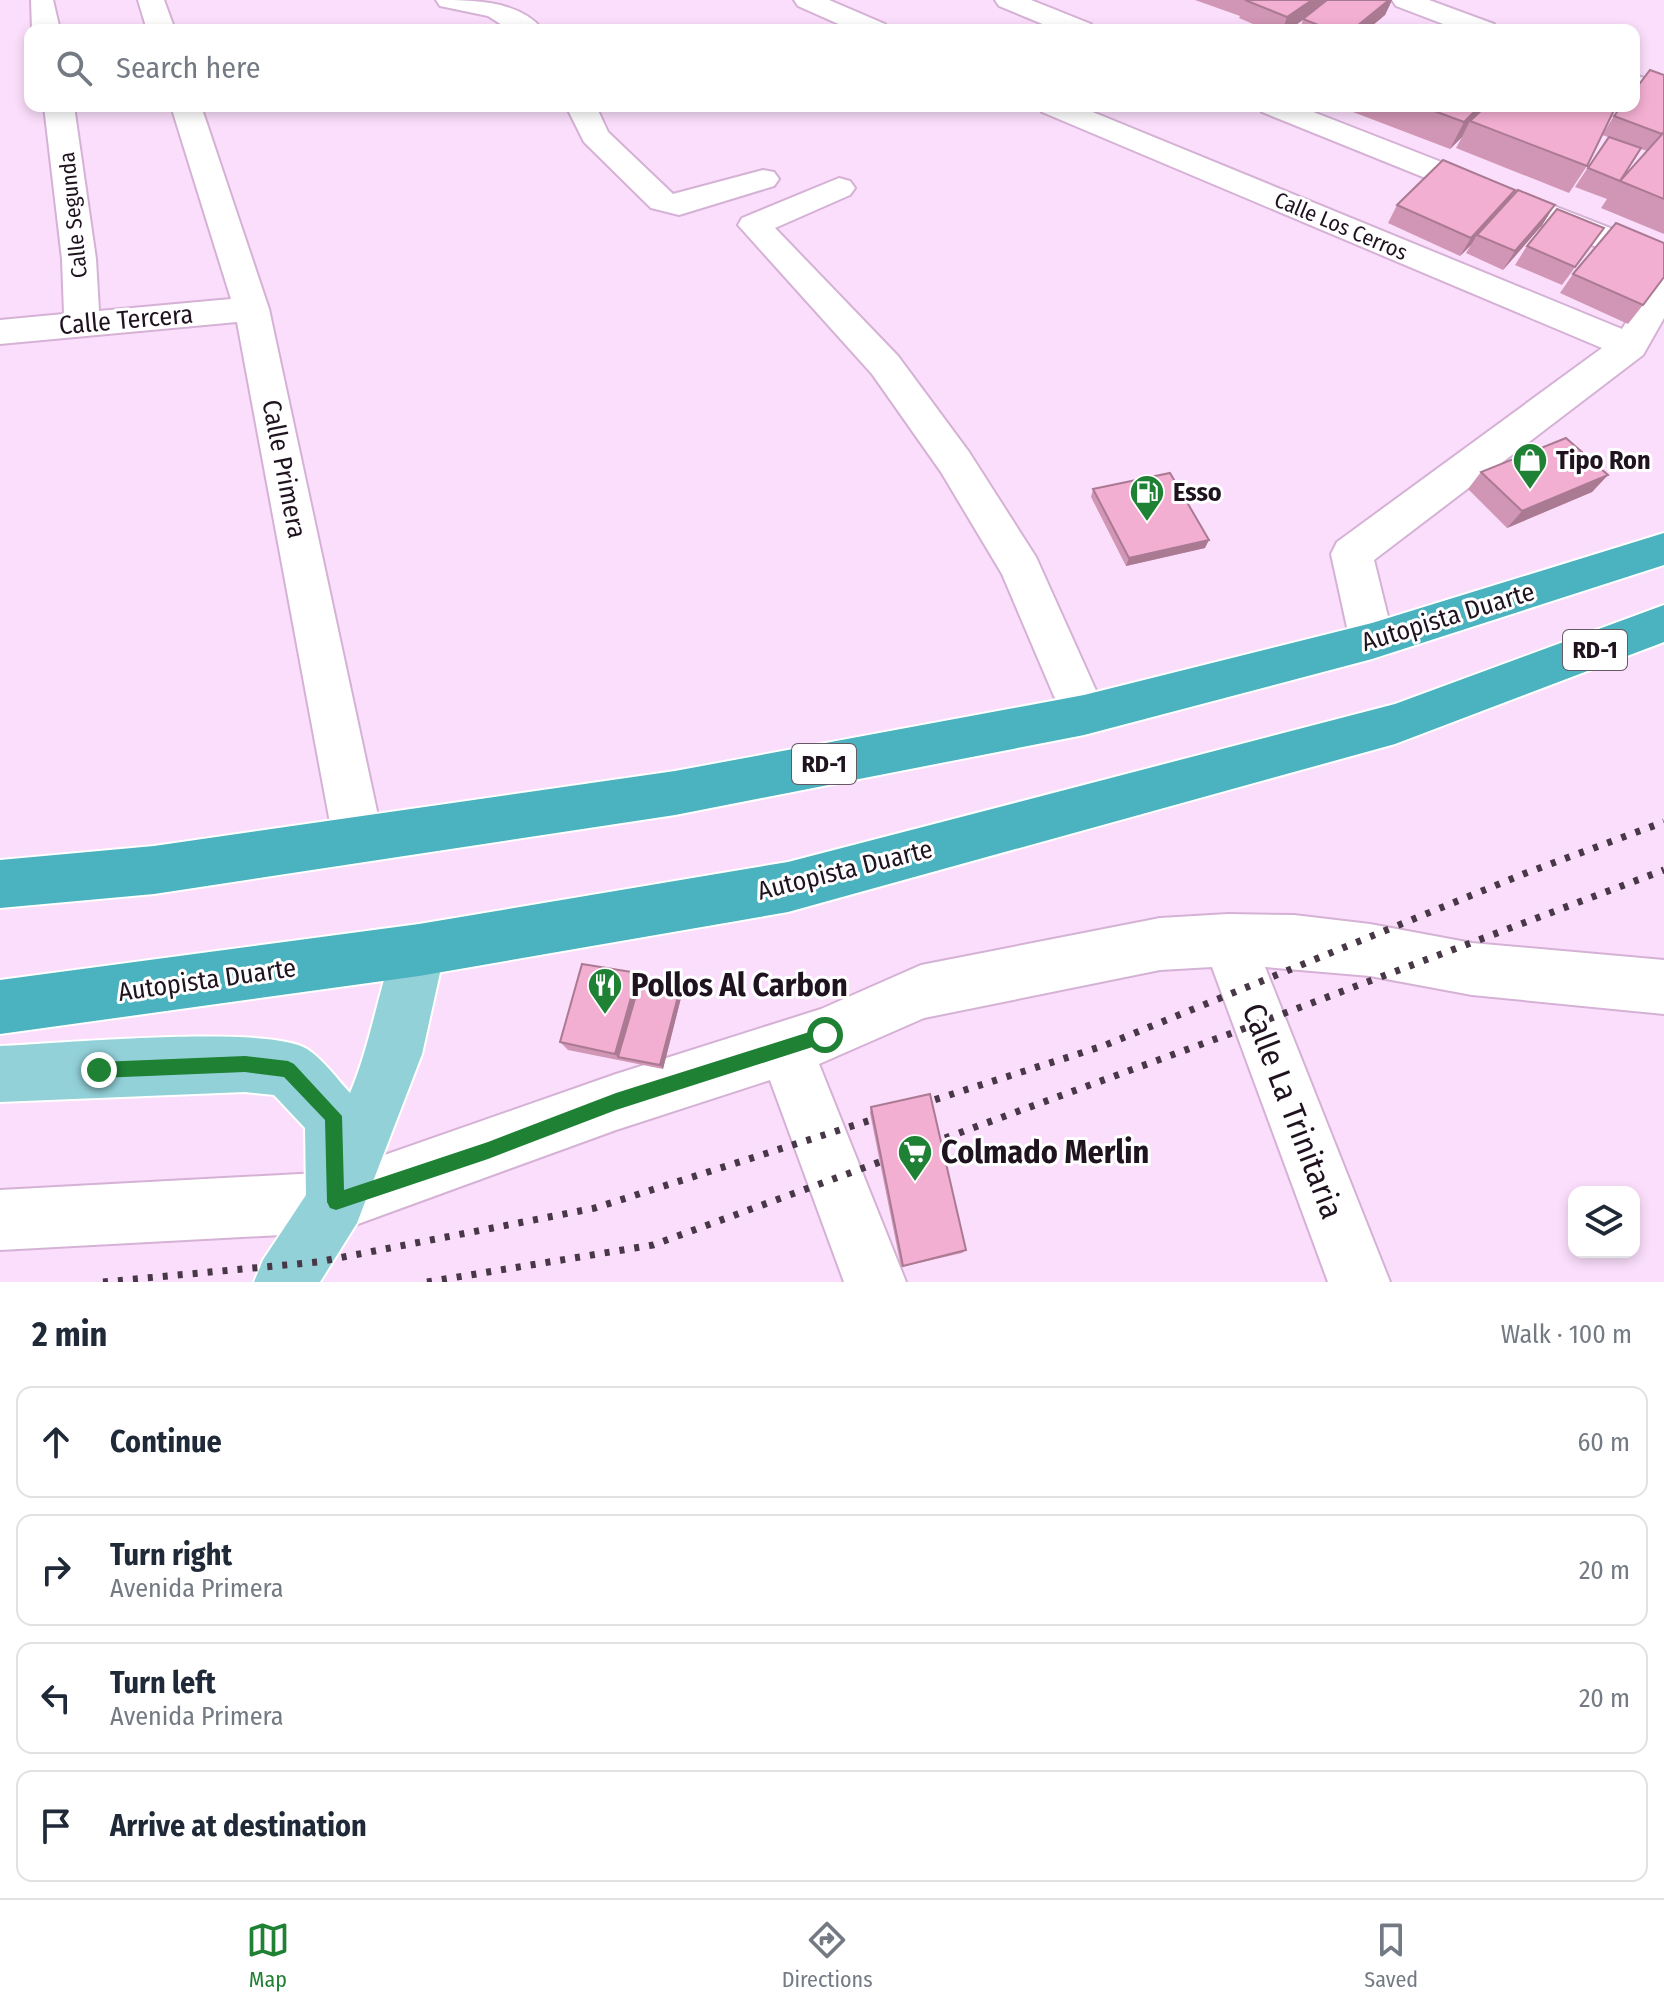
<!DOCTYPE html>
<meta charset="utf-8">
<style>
body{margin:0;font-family:"Fira Sans Condensed",sans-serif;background:#f2f2f3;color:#1f2937}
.controls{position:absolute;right:24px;bottom:24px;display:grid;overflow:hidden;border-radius:16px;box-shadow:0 4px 12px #0003}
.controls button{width:72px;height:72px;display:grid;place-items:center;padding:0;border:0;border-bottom:2px solid #e0e1e3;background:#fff;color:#1f2937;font:40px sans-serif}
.stop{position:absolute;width:24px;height:24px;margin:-18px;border:6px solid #1e8134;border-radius:50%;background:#fff}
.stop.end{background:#1e8134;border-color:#fff;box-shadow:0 2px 8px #0008}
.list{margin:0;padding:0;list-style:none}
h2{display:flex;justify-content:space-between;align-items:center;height:104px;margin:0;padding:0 32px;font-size:34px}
h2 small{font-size:26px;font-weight:400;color:#747a83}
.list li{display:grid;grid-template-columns:52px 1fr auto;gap:24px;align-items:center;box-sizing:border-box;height:112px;margin:0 16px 16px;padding:0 16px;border:2px solid #e0e1e3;border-radius:16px}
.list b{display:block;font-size:30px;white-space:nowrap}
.list p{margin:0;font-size:26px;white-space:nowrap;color:#747a83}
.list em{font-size:26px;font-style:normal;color:#747a83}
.icon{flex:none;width:44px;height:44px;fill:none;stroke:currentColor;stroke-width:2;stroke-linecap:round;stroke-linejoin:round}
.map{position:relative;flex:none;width:1664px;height:1282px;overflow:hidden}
.search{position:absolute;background:#fff;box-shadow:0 4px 12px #0003;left:24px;right:24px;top:24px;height:88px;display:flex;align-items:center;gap:20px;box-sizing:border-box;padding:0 28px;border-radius:16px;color:#747a83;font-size:30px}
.sheet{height:616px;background:#fff}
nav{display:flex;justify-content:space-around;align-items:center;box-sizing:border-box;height:112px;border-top:2px solid #e0e1e3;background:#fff;font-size:22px;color:#747a83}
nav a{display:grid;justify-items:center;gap:4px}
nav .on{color:#1e8134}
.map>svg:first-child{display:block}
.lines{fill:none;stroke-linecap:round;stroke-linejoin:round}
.minor-casing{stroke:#d5b2d5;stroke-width:4}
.major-casing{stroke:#fff;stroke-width:4}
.highway-casing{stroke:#fff;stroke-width:4}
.minor{fill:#fff;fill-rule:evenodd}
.major{fill:#93d1d9;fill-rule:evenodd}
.highway{fill:#4bb2bf;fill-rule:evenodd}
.rail{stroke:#473747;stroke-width:7;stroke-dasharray:5 10;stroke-linecap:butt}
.wall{fill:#d196b5;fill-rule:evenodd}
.shaded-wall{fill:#aa7a93}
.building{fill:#f3afd2;stroke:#aa7a93;stroke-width:2}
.route{fill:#1e8134}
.labels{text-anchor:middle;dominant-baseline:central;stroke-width:6;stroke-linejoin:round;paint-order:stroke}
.far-street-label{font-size:22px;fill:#201320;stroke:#fff}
.shield{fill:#fff;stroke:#635a63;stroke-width:2}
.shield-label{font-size:24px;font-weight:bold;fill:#201320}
.street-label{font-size:26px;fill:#201320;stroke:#fff}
.poi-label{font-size:26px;font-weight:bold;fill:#201320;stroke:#fff;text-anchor:start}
.near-poi-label{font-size:32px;font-weight:bold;fill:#201320;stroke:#fff;text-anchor:start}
.near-street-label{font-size:32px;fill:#201320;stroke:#fff}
</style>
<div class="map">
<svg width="1664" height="1282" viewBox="0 0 1664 1282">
<rect width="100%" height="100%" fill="#fbdefb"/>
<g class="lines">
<g class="minor-casing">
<path id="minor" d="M31,0H53L60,30H32Z
M138,0H164L175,30H147Z
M436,0C472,0 519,0 543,30H510L488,16L440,6Z
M794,0H829L885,24L889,30H852L798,6Z
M995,0H1031L1091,24L1095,30H1057L999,6Z
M1392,0H1429L1494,24L1498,30H1459L1396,6Z
M1634,75L1664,84V103L1634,94Z
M44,106H74L96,259L99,311L231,299L171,106H201L269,309L383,839L375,855L358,862L341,855L333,839L237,322L0,344V320L64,314L62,259Z
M566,106H596L608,132L673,194L763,170L774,172L779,179L774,186L679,215L651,208L584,142Z
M1037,106H1078L1622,329L1652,281L1664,278V318L1643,355L1374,560L1394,641L1388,654L1372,659L1356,654L1350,641L1331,554L1337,542L1602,348L1042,112Z
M1257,106H1298L1664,249V268L1646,267L1262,112Z
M839,178L850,181L855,188L850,195L775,228L898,356L969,452L1036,557L1107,715L1100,729L1084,735L1068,729L1002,574L941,472L872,374L738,225L742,218Z
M1228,914L1294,915L1370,924L1472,943L1664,960V1014L1472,995L1370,976L1265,967L1390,1282H1328L1212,967L1160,970L924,1018L819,1064L906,1282H844L770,1080L616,1130L336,1232L0,1250V1190L336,1172L616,1074L821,1009L921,965L1160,918Z"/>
</g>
<g class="major-casing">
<path id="major" d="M419,924L438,931L445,950L422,1054L357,1223L320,1282H254L263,1260L306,1195L305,1128L274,1095L245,1092L0,1102V1046C56,1044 269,1024 307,1049C323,1059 337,1079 350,1093C372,1041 379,984 400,931Z"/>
</g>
<g class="highway-casing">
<path id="highway" d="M1664,533V565L1372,659L1084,735L675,815L154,894L0,908V860L154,846L675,771L1084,695L1372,623Z
M1664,605V642L1395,744L788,912L419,976L0,1034V980L419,924L788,862L1395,704Z"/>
</g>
<use href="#minor" class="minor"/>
<use href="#major" class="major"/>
<use href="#highway" class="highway"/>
<path class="rail" d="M103,1282L318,1262L595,1208L1103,1046L1526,873L1664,822
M427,1282L653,1245L1232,1033L1664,870"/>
</g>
<path class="wall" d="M1195,0H1392L1385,15L1367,30H1299L1303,20L1289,30H1267L1239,18L1240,16Z
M1664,75V234L1601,208L1607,199L1575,187L1608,137L1602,135L1614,116ZM1641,149L1647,151L1623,177Z
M1346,106H1616L1587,166L1569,193L1456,148L1462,137L1450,149L1345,109Z
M1511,198L1543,224L1503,270L1466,253L1471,245L1460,256L1388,223L1397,205Z
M1604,228L1562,285L1515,265L1527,246Z
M1573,274L1643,305L1628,324L1560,293Z
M1481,472L1608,475L1592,492L1507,528L1468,489Z
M1093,489L1205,548L1126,566L1091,497Z
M641,978L683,990L663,1069L568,1050L560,1042Z
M871,1107L966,1250L962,1253L901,1267L870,1113Z"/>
<path class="shaded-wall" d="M1312,0H1330L1289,30H1283L1287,17Z
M1389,0H1392L1385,15L1367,30H1352Z
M1480,106H1494L1470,121L1462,137L1450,149L1464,122Z
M1515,190L1504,209L1477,235L1471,245L1460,256L1471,238Z
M1555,205L1543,224L1503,270L1515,251Z
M1608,475L1592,492L1507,528L1522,511Z
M1209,540L1205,548L1126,566L1129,558Z
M638,973L643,983L618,1057L615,1054Z
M681,985L683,990L663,1069L660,1065Z"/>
<path class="building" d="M1245,0H1312L1287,17Z
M1327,0H1389L1352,30H1331L1303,19Z
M1650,70L1664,75V132L1662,134L1614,116L1622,106H1634V91Z
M1421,106H1480L1464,122Z
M1486,106H1616L1587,166L1470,121Z
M1664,132V199L1620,181Z
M1609,137L1641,148L1620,181L1588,168Z
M1443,160L1515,190L1471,238L1397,205Z
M1518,190L1555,205L1515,251L1477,235Z
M1557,209L1604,228L1575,267L1527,246Z
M1616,223L1664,243V277L1643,305L1573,274Z
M1566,438L1608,475L1522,511L1481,472Z
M1170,473L1209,540L1129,558L1093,489Z
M582,964L638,973L615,1054L560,1042Z
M641,978L681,985L660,1065L618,1057Z
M930,1094L966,1250L903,1266L871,1107Z"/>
<path class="route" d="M825,1027L833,1035L825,1043L616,1110L488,1159L336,1210L330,1208L327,1202L325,1120L284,1077L245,1072L99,1078L93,1076L90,1070L93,1064L99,1062L245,1056L288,1061L294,1064L342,1116L344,1190L488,1142L616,1093Z"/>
<defs>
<g id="shop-pin" transform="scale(1.8)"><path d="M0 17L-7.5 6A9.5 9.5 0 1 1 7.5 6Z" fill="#1e8134" stroke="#fff"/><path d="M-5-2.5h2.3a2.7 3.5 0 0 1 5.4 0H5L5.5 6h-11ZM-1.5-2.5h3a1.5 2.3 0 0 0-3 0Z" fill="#fff"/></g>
<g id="fuel-pin" transform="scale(1.8)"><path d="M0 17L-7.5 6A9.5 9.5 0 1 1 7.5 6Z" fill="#1e8134" stroke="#fff"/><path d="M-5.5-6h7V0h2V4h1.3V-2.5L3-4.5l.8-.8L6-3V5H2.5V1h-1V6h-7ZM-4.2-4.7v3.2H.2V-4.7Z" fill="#fff"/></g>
<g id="restaurant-pin" transform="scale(1.8)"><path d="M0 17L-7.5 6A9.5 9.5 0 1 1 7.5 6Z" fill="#1e8134" stroke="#fff"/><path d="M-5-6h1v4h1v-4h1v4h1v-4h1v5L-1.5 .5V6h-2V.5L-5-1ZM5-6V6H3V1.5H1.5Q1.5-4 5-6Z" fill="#fff"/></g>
<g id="supermarket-pin" transform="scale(1.8)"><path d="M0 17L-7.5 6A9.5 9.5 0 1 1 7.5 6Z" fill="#1e8134" stroke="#fff"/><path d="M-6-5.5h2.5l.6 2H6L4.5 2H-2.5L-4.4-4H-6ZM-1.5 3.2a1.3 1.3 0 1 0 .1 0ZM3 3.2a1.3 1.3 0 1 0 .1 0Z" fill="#fff"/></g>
</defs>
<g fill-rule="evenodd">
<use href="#shop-pin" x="1530" y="460"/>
<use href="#fuel-pin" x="1147" y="492"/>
<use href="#restaurant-pin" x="605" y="985"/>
<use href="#supermarket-pin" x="915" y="1152"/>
</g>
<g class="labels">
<g class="far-street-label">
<text transform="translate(73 215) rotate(-96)">Calle Segunda</text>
<text transform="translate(1341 226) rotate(23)">Calle Los Cerros</text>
</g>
<g class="shield">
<rect x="1563" y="630" width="64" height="40" rx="6"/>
<rect x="792" y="744" width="64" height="40" rx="6"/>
</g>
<g class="shield-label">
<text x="1595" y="650">RD-1</text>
<text x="824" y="764">RD-1</text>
</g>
<g class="street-label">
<text transform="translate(126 320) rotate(-5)">Calle Tercera</text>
<text transform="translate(284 469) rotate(79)">Calle Primera</text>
<text transform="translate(1448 617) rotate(-17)">Autopista Duarte</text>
<text transform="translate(845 870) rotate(-14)">Autopista Duarte</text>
<text transform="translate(207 980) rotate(-8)">Autopista Duarte</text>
</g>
<g class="poi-label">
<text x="1556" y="460">Tipo Ron</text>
<text x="1173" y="492">Esso</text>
</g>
<g class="near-poi-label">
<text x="631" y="985">Pollos Al Carbon</text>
<text x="941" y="1152">Colmado Merlin</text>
</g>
<g class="near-street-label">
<text transform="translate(1293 1111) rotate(69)">Calle La Trinitaria</text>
</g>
</g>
</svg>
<div class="controls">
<button><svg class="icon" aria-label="layers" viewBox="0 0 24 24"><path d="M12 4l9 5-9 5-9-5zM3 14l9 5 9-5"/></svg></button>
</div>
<div class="stop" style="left:825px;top:1035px"></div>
<div class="stop end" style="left:99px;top:1070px"></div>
<div class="search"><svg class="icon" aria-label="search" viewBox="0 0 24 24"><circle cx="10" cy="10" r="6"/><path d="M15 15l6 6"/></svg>Search here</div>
</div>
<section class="sheet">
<h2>2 min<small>Walk · 100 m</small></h2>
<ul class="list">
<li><svg class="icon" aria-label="ahead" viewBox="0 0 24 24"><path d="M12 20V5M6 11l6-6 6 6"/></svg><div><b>Continue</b></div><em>60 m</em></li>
<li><svg class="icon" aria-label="right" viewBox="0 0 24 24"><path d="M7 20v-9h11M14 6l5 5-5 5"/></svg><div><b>Turn right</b><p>Avenida Primera</p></div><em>20 m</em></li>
<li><svg class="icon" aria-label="left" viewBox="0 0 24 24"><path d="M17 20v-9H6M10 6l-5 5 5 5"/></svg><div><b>Turn left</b><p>Avenida Primera</p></div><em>20 m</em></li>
<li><svg class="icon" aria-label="arrive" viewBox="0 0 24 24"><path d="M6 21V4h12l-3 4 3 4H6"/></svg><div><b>Arrive at destination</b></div></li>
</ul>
</section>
<nav>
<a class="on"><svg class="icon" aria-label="map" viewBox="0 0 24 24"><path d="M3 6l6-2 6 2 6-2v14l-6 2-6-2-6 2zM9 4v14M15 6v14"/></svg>Map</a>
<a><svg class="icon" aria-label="directions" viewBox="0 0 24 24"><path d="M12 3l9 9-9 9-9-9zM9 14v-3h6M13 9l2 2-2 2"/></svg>Directions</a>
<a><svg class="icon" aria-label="saved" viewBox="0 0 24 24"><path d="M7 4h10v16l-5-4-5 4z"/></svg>Saved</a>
</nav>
